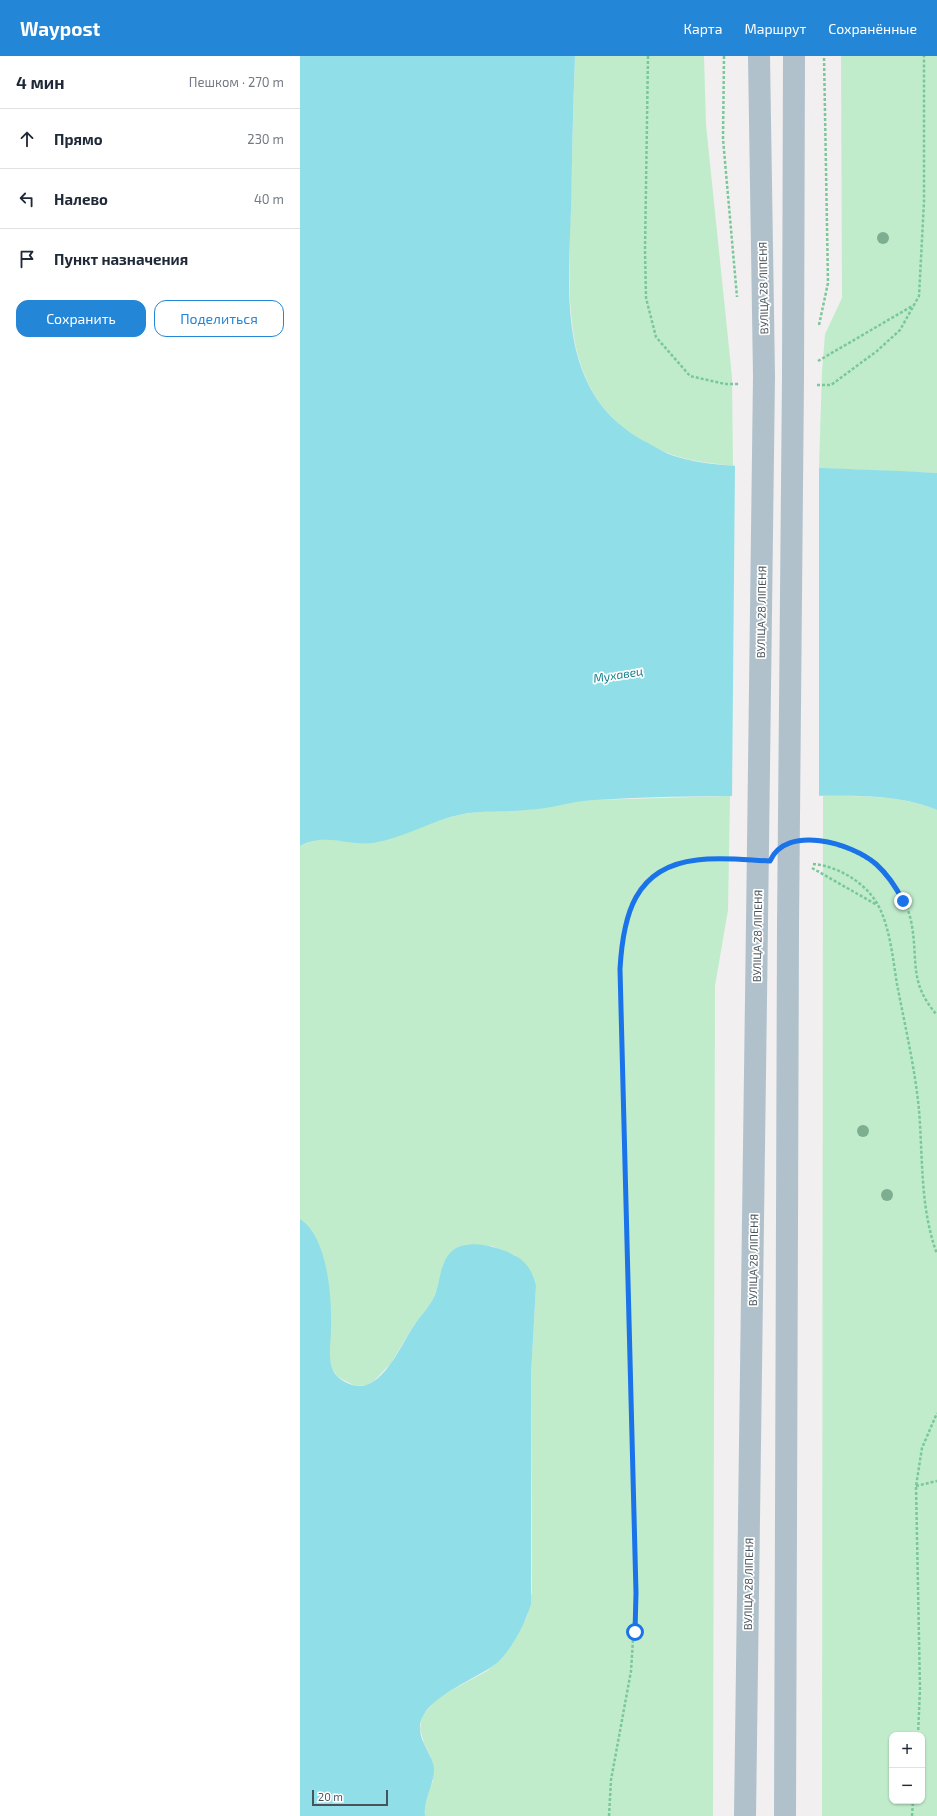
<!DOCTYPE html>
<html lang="ru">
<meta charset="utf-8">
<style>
body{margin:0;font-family:"Exo 2",sans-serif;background:#f2f2f3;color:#1f2937}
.controls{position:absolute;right:12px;bottom:12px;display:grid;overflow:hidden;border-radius:8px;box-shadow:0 1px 3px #0004}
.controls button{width:36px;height:36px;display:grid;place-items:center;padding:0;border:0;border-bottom:1px solid #e0e1e3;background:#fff;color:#1f2937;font:20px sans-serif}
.scale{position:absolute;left:12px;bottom:10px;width:76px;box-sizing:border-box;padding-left:4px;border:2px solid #48545b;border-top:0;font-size:11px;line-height:14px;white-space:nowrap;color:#48545b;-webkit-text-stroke:3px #fff;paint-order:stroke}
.stop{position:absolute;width:12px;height:12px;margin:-9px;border:3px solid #1a73e8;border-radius:50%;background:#fff}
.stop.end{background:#1a73e8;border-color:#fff;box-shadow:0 1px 4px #0008}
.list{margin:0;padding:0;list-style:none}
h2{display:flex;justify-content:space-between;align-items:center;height:52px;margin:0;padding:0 16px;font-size:17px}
h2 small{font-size:13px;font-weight:400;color:#747a83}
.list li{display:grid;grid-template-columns:26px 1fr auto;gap:12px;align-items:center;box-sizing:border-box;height:60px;padding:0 16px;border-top:1px solid #e0e1e3}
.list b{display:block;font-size:15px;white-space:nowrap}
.list em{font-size:13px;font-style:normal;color:#747a83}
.actions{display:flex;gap:8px;padding:12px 16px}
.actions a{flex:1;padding:9px 0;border:1px solid #2486d7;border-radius:12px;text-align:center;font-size:14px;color:#2486d7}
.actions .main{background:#2486d7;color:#fff}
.icon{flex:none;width:22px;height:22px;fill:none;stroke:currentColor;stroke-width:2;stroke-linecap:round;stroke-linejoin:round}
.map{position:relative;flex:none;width:637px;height:1760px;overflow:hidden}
header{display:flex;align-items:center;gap:24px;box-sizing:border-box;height:56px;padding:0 20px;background:#2486d7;color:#fff}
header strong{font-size:19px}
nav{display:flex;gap:22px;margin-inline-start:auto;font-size:14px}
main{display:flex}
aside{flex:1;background:#fff}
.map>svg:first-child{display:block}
.green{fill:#c0eccc;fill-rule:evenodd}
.water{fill:#90dee7}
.pier{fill:#f1efef}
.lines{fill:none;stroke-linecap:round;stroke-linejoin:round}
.path{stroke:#7ac899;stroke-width:2.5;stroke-dasharray:3 2;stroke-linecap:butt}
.primary{stroke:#b0c1cc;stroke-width:22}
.primary-bridge{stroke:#b0c1cc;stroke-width:22}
.tree{fill:#7cae8f}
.route{stroke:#1a73e8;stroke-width:5}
.labels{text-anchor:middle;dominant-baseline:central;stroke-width:3.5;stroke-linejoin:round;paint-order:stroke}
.street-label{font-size:11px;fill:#48545b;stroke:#fff}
.water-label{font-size:12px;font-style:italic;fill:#14808c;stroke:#fff}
</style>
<header>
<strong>Waypost</strong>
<nav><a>Карта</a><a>Маршрут</a><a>Сохранённые</a></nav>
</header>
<main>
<aside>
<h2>4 мин<small>Пешком · 270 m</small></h2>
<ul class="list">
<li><svg class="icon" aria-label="ahead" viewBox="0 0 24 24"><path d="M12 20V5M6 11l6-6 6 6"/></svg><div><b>Прямо</b></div><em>230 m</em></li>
<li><svg class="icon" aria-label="left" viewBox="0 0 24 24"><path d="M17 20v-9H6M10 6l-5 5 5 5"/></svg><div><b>Налево</b></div><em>40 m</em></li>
<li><svg class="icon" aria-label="arrive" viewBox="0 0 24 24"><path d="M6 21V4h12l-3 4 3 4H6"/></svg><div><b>Пункт назначения</b></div></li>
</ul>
<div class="actions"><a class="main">Сохранить</a><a>Поделиться</a></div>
</aside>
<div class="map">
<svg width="637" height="1760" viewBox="0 0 637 1760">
<rect width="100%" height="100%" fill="#f1efef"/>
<path class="green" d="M275,0H404L406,69L432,321L433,410C413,407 392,406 373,399C264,358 268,268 270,169C272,113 273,56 275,0Z
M541,0H637V417L519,412L522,316L525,278L542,242Z
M430,740L428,854L415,930L413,1760H125L124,1751L126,1741L133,1725L131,1701L124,1687L120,1673L122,1660L139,1641L187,1615L199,1604L211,1589L227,1561L232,1535L231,1319L236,1230L216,1200L192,1190L178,1189L164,1190L154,1194L143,1208L138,1231L131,1248L114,1269L91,1307L74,1325L68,1329L55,1330L38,1321L32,1313L30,1303C29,1259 36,1216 11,1178C7,1173 4,1167 0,1163V790L14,784L27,783L42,785L91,782L140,764L163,758L186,755L229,754L263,747L293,744Z
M523,740C560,740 602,739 637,754V1760H522ZM592,1679H622V1745H592Z"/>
<path class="water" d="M0,0H275C273,51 272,102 271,153C268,241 257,340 348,387C357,392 365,397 374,400C412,412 455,410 494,411C542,413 589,414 637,417V754C597,737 548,740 505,740C435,740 365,739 295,744C272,745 250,753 227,754C206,756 184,754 163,758C132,764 104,782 73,787C48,790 24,776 0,790Z
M0,1163C28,1181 32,1242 31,1272C31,1285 28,1299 32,1312C35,1322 50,1331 61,1330C85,1329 103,1285 115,1268C121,1259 129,1252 134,1241C140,1229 139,1213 147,1201C161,1178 202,1191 219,1202C229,1209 233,1218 236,1230L231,1319V1548C225,1568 213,1591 198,1606C177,1624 119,1642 120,1673C120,1687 133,1699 134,1713C134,1730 123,1743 125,1760H0Z"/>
<path class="pier" d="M435,408L519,410V742H432Z"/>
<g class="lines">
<path class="path" d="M348,0L345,194L346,242L356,281L390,320L425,328H440
M424,0L423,83L437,241
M519,269L528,227L524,0
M518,305L614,249
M517,329H531L577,295L600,274L619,240L624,146V0
M513,785C560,789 604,821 612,870C618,906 609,927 637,959
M513,808C538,810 566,827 578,849C590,871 593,904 597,928C605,970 615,1012 619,1054C623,1103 620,1152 637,1198
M512,812L577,849
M616,1430L637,1425
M618,1679L620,1633L616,1430L622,1392L637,1357
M309,1760L311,1724L331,1615L336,1537L320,913C325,831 349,800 434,804
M612,1760L613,1745"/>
<path class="primary" d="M459,0L464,320
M493,320L494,0
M445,1760L457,868
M485,1760L488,870"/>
<path class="primary-bridge" d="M457,868L464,320
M488,870L493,320"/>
</g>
<g class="tree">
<circle cx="583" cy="182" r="6"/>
<circle cx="563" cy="1075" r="6"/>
<circle cx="587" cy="1139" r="6"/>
</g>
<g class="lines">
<path class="route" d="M335,1576L336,1537L320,913C323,860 334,811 397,804C421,801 446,804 470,805C486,768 552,787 576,808C587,818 596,831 603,845"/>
</g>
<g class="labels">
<g class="street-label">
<text transform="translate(463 232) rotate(-91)">ВУЛІЦА 28 ЛІПЕНЯ</text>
<text transform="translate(461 556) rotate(-89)">ВУЛІЦА 28 ЛІПЕНЯ</text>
<text transform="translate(457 880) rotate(-89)">ВУЛІЦА 28 ЛІПЕНЯ</text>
<text transform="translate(453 1204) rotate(-89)">ВУЛІЦА 28 ЛІПЕНЯ</text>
<text transform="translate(448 1528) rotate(-89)">ВУЛІЦА 28 ЛІПЕНЯ</text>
</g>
<g class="water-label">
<text transform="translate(318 618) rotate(-9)">Мухавец</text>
</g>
</g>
</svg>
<div class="controls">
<button>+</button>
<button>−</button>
</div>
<div class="scale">20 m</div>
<div class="stop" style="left:335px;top:1576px"></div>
<div class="stop end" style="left:603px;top:845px"></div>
</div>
</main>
